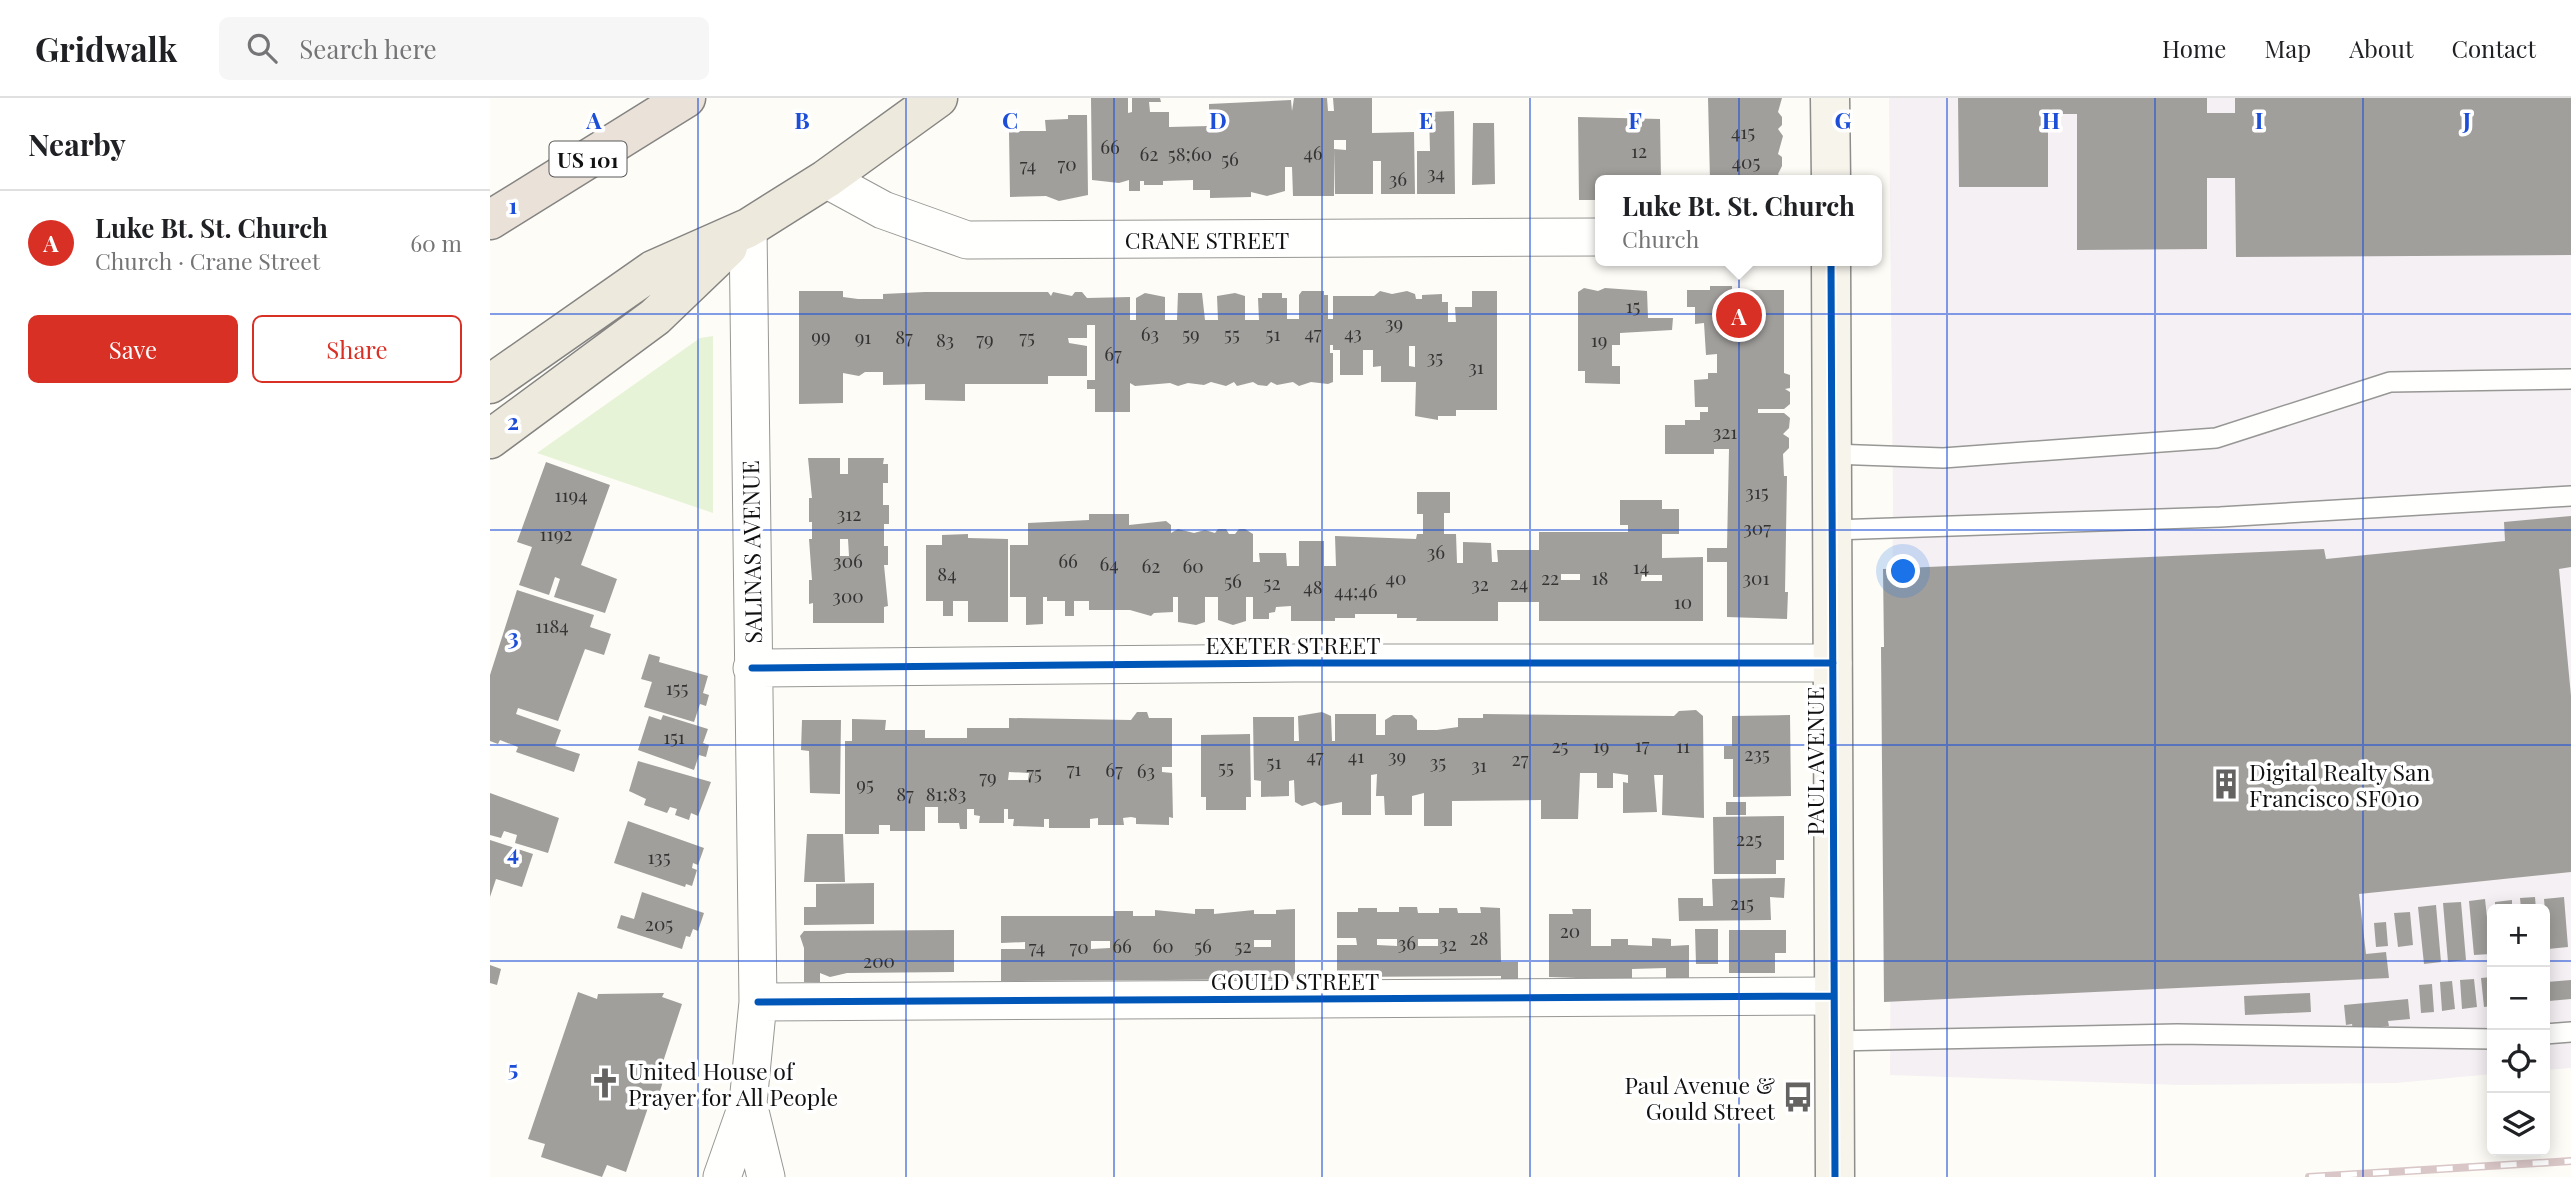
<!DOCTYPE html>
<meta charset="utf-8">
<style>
body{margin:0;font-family:"Playfair Display",serif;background:#f6f6f6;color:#202124}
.controls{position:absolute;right:21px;bottom:21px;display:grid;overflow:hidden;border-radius:10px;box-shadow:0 4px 18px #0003}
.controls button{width:63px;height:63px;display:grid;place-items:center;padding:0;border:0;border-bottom:2px solid #e0e0e0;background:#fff;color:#202124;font:35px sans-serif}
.you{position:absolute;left:1414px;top:474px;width:24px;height:24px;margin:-18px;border:5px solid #fff;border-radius:50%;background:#1a73e8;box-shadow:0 0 0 10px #1a73e833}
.badge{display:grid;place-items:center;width:46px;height:46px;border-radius:50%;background:#d93025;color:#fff;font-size:23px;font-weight:700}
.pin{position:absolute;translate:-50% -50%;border:4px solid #fff;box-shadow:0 2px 7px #0006}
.popup{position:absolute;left:1105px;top:77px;width:287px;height:91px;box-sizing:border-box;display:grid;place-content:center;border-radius:10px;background:#fff;filter:drop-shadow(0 2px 5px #0005);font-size:23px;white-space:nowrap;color:#757577}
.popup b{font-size:26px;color:#202124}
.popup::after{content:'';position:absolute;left:50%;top:100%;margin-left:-14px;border:14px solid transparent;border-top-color:#fff}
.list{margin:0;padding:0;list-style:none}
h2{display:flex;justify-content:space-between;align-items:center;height:91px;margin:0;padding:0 28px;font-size:30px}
h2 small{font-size:23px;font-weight:400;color:#757577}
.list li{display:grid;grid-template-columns:46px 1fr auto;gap:21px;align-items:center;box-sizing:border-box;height:105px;padding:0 28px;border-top:2px solid #e0e0e0}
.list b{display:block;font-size:26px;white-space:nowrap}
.list p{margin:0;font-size:23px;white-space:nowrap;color:#757577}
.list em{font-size:23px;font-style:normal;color:#757577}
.actions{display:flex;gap:14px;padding:21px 28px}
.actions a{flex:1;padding:16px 0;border:2px solid #d93025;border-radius:10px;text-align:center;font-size:24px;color:#d93025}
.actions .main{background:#d93025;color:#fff}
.icon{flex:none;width:38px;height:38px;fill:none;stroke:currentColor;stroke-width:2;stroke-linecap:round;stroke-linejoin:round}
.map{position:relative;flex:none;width:2081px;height:1079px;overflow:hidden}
header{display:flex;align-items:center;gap:42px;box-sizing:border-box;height:98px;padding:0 35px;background:#fff;border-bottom:2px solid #e0e0e0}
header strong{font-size:33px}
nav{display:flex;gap:38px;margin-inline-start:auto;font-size:24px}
.search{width:490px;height:63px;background:#f6f6f6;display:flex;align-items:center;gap:18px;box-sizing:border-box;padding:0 24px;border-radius:10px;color:#757577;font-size:26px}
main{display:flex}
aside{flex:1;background:#fff}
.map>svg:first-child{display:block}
.industrial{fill:#f5f0f3}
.green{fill:#e7f3d7}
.building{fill:#a19f9c;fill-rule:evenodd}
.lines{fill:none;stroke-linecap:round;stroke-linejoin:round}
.service-casing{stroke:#979795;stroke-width:22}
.minor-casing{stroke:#979795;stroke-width:39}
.secondary-casing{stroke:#8e8d8b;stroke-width:41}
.primary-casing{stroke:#858482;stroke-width:41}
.motorway-casing{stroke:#858482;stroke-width:41}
.service{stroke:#fffffe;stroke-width:19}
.minor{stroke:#fffffe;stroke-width:37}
.secondary{stroke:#f6f4eb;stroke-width:38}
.primary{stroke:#ede9dc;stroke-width:38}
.motorway{stroke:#eae1d8;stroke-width:38}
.rail-casing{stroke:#d9c6c7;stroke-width:8}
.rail{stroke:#fff;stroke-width:5;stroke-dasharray:16;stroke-linecap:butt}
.cycleway-casing{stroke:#fff;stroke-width:11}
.cycleway{stroke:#0057b8;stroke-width:7}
.grid{fill:none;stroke:#1d4ed8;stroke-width:2;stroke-opacity:0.55}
.labels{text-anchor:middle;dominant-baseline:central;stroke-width:7;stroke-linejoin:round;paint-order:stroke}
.number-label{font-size:19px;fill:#353434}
.shield{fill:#fff;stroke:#585858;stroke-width:2}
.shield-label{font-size:21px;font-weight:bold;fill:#111}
.street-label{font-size:23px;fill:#111;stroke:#fff}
.poi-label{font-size:23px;fill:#111;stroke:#fff;text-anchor:start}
.grid-label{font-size:23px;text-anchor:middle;font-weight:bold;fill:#1d4ed8;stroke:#fff;stroke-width:7;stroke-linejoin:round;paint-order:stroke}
</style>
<header>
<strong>Gridwalk</strong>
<div class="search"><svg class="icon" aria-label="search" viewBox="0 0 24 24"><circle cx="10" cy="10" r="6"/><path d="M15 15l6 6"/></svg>Search here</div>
<nav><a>Home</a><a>Map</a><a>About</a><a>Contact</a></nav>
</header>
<main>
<aside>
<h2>Nearby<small></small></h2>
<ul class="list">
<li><span class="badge">A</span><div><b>Luke Bt. St. Church</b><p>Church · Crane Street</p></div><em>60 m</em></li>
</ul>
<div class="actions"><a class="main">Save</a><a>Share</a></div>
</aside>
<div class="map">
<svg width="2081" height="1079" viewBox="0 0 2081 1079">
<rect width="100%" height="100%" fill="#fdfcf7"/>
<path class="industrial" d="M1399,0H2081V970L2055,972V811H2002V976L1906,985L1690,987L1400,977L1403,398Z"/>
<path class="green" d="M223,238V415L47,355L210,240Z"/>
<path class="building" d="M601,0H638V15L642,14V0H670L671,4H659L660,14H679V29L719,28V6L801,2L802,13L804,0H837L838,13H844L843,0H882V35L924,34L925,96H891V63H883V96H845L844,51L856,52V42H844V15V98H803L802,69H795V93L777,98L761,94V99L720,100V92H703V82L673,83V87H654V83H650V93H639V82L629,85L602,82Z
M1218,0H1292L1288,14L1292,19V27L1288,31L1293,38L1288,56L1292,59V68L1288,76L1293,82H1220Z
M1468,0H1717V15H1745V0H2081V157L1746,159L1745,80H1717V151L1587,152V16H1558V89H1469Z
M964,13L965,96H927V53H940L939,14Z
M578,17H597L598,97L569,103L556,98L520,99L519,33H556L555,22L578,21Z
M1088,19L1170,21L1171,82H1111V102H1089Z
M983,25H1004L1005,86L982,87Z
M1220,188H1242V192H1294V275L1300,277V290L1295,291L1300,294V306L1294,311H1268V315H1294L1300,320L1299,330L1293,336L1299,340V350L1293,356L1294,378H1297L1295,494H1298L1297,521L1237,519V464H1217V450H1237L1239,351H1224V356H1175V327H1195V322H1210V314H1218V309H1205L1204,282L1218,281V275H1227V256L1216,257L1214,225L1205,226V209H1197V192H1220Z
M1094,190L1108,193L1115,190L1157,193L1158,220H1183L1182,232L1130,235V247H1122V268H1130V286L1095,285V273H1088V194Z
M309,193H353V199L368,201H393V196L435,194H558L561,198L563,194L582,198L585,194H592L597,200L640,199V222H646V200L655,195L675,199V222H687L688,195H712L715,222H728L727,198L745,195L755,198V222H769L768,200H772V195H792V200H797V221H809V197L812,193H834V197H838V221H843V198H884L890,193L902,196L917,193L925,196L926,201H932V197L952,196V204H958V224H966L965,209H982V193H1007V312H966V318H948V322L925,318L926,284H891V268L883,269V252H873V277H850V252H843V247H840V255H843V284L838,286L821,284L809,288L803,284L787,287L781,284L777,288L768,287L763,284L747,288L744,284L736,288L721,284L714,287L698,285L688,288L680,285L645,288L640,285V314H605V291H597V282H605V227H597V240H578L579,245L597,248V278H558V286H475V303L435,302V286L393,287V274H375L369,278L353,275V305L309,306ZM919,248H925V269L919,268Z
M318,360H350V376H358V360H394L393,366H398V385H393V407H399V426H394V448H398V467H394L398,508L394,509V525H323V505L319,506V482H322L319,441H322V424H319V400H322ZM350,441H358L359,458H350Z
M56,364L120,387L91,467L127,481L115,515L64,499L70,481L65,479L59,497L29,487L42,449L27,444Z
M927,394H960V415H954V436H966L967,465H973V444L1001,445L1002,464H1008L1007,452H1049V434H1138V427H1130V402H1172V411H1189V436H1172V460L1213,459V523H1049V504H1008V523H926L927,520H907V516H865V520H845V523H801V508L786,509L785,514L779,515V521H763V499H756V523L743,527L728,522V499H715V524L706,527L688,524V499H683V514L664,515L661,518L640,512H599V503H584V518H575V503H557V499H553V526L536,527V499H520V447H538V425L599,422V416H639V427L676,423L681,427V435L688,431L704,435L715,432L725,435L728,431H736L739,436H745L749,431H755L763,436V464H770L769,455H796L797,468H809V443H834V468H846L845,438L926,441L927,436H933V416H927ZM1071,476H1090V482H1071ZM1152,477H1172V483H1151Z
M2081,418V469L2069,471L2081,598V774L1869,796L1876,856L1896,854L1899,880L1394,904L1391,549H1394L1393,471L1834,451L1836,461L2015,443L2014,424Z
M478,436V440L518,441V524H478V503H463V518H453V503H436V447H452V437Z
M27,492L104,517L100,529L121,536L114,557L95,551L68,623L28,610L26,616L71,632L65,648L90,656L84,674L26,654L28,649L10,642L8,646L0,643V577Z
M159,556L170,559L169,564L218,578L213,595L219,597L216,608L210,606L204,624L154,609L162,584L151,581Z
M1206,612L1213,618L1214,720L1172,717L1173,677H1164L1167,714L1133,715V684L1138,685V677L1123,675V690H1107V675H1090L1088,721H1051V702L962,703V728H934V695L922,698V717H895L894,698H886L887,676L881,677V717H852V704L831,708L825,704L812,708L805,704L804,682L799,683V698L771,699V683L764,682L763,619H804V643H809L808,618L832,614L841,618L842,643H845V616H886V637H895V622L903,617H922L927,622V632H947L968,629V620H993V616L1184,618L1189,613Z
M647,614H657L659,620H682V669H672V674L682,675L683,720L679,719V727L646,726V720L641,719L633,720L634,727H608V720L600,721V730H559V721H554V729L523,728L524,721H518V711H514V725H489L490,718L484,717V711H477V731H470L469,725H448V709H435V733H400V727H389V736H355V643H362V621L396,622L395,632H435V640H477V630H519V620L641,622ZM519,674L539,675L538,682H518Z
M173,617L218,631L213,645L219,647L216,659L209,657L204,672L148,652L159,618L171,622Z
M1300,617L1301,698L1243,699V661H1234V648H1242V618Z
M312,622H351L350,696L320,695L319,653L311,652Z
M760,636L761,699H756V712H716V699H711V637Z
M148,663L221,684L208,718L201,715L199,722L185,717L187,711L180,709L177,715L154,707L156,701L139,693Z
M0,695L69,720L58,755L25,745L27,737L14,733L11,740L0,737Z
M1236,704H1256V717H1236Z
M1294,718V762H1286V776H1224L1223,719Z
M138,723L214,750L208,767L203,765L202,770L207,772L202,788L196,786L195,789L124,765Z
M317,736H353L355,784H314Z
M0,742L43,756L32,789L6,781L0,799Z
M1295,780L1294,800L1280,799L1281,822L1189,823L1188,800H1213V808H1223L1222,781Z
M384,785V826L314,827V809H326V786Z
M152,794L214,815L208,833L203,831L200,839L196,838L192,851L127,830L131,817L144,821Z
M2045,799L2046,811H2031L2030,800Z
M2074,799L2078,849L2058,851L2054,801Z
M1995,801L2001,856L1984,857L1979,803Z
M2022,802V811H2005V804Z
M1971,804L1976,862L1958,864L1953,805Z
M1946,807L1951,864L1934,866L1928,809Z
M909,809H927L928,815H949V810H967L968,815H991L990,809L1010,810L1011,864H1028V882H1011V878L847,879V847H867L866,840H847V814H868V810H887V814H909ZM887,841H907V848L887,847ZM928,841H948V848H928Z
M705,811H724V816L764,812V816H786V812L805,811V881L511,883V851H535V844L511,845V818H624V813H643V818H665V812L705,816ZM764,842H781V849H764ZM601,843H620V850L601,851Z
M1082,811H1101V848H1121V841H1138V847L1162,848V840L1181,841V848L1199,847V882H1176V870L1142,871V882L1059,879V816H1083Z
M1920,814L1923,847L1908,849L1904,815Z
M1896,824L1898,848L1886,849L1884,825Z
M1205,831H1228V866H1206Z
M464,832V874L357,875L340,879L330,875V884H314V850L310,838L314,833Z
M1239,832H1296V855H1285V875H1239Z
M0,867L11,871L7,887L0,885Z
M2002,879V908L1994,909L1991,880Z
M1984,881L1987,909L1972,911L1970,882Z
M2081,882V901L2059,903L2057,884Z
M1962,883L1965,911L1952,913L1950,884Z
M1942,886L1944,914L1931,915L1929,887Z
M88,894L107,901L108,896L174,895L172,899L192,906L171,970L176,973L168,1000L162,998L136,1074L117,1067L112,1079L51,1059L55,1046L38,1041Z
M1820,895L1821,914L1755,917L1754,898Z
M1918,901L1920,921L1898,923L1899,928L1863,932L1862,926L1856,927L1854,907Z"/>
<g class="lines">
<g class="service-casing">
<path id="service" d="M1342,356L1453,360L1726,340L1900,284L2081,281
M1343,432L1730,419L2081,398
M2055,936L2081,934
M1343,943L1687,936L2002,941"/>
</g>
<g class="minor-casing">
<path id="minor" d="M336,81L393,112L477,142L1111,139
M262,570L804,565H1343
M268,904L1343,898
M258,1005L276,1079
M232,1079L258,1005L268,904L258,130"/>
</g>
<g class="secondary-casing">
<path id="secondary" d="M1340,0L1341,82
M1341,163L1345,1079"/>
</g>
<g class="primary-casing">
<path id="primary" d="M0,286L163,172L258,130L336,81L448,0
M0,341L165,219L238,149"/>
</g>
<g class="motorway-casing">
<path id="motorway" d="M0,122L196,0"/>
</g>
<use href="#service" class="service"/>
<use href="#minor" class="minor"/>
<use href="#secondary" class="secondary"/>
<use href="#primary" class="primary"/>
<use href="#motorway" class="motorway"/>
<g class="rail-casing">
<path id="rail" d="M1819,1079L2081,1063"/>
</g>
<use href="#rail" class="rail"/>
<g class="cycleway-casing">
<path id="cycleway" d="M1341,163L1345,1079
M262,570L804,565H1343
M268,904L1343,898"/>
</g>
<use href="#cycleway" class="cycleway"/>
</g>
<path class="grid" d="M208,0V1079M416,0V1079M624,0V1079M832,0V1079M1040,0V1079M1249,0V1079M1457,0V1079M1665,0V1079M1873,0V1079M0,216H2081M0,432H2081M0,647H2081M0,863H2002M2055,863H2081"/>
<defs>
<g id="building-bare" transform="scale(2.415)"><path d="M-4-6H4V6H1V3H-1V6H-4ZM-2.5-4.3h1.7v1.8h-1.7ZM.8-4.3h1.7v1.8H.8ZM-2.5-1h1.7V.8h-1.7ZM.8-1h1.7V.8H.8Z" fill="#646362" stroke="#fff" stroke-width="2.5" paint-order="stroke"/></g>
<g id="church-bare" transform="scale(2.415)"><path d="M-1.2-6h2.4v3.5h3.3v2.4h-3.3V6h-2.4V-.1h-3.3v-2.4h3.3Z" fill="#646362" stroke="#fff" stroke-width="2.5" paint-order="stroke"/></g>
<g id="bus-bare" transform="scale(2.415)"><path d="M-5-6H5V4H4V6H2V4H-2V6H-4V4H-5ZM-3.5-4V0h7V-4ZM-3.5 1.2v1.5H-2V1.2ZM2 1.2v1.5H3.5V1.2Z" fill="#646362" stroke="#fff" stroke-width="2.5" paint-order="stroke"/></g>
</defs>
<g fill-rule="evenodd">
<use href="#building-bare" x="1736" y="686"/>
<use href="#church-bare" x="115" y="985"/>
<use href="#bus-bare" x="1308" y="999"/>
</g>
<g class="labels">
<g class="number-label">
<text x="1253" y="33">415</text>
<text x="620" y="48">66</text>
<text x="1149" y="52">12</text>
<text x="823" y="54">46</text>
<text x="659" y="55">62</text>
<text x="700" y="55">58;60</text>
<text x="740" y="60">56</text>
<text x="1256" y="63">405</text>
<text x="577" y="65">70</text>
<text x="538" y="66">74</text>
<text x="946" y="74">34</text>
<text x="908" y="80">36</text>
<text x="1143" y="207">15</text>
<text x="904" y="224">39</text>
<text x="823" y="234">47</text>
<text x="863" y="234">43</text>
<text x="660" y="235">63</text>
<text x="701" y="235">59</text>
<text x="742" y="235">55</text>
<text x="783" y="235">51</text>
<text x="331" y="237">99</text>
<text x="373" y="238">91</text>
<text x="414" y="238">87</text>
<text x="537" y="238">75</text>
<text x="495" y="240">79</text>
<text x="455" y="241">83</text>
<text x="1109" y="241">19</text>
<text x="623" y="255">67</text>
<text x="945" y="258">35</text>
<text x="986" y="268">31</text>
<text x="1235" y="333">321</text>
<text x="1267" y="393">315</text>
<text x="81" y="396">1194</text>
<text x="359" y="415">312</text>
<text x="1267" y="429">307</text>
<text x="66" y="435">1192</text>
<text x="946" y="453">36</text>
<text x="358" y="462">306</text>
<text x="578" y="462">66</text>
<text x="619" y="465">64</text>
<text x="661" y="467">62</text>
<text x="703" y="467">60</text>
<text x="1151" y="468">14</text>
<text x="457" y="475">84</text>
<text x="906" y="479">40</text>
<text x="1060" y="479">22</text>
<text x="1110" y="479">18</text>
<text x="1266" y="479">301</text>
<text x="743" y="482">56</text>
<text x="782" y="484">52</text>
<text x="1029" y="484">24</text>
<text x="990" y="485">32</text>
<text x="823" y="488">48</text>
<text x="866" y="492">44;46</text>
<text x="358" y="497">300</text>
<text x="1193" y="503">10</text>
<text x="62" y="527">1184</text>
<text x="187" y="589">155</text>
<text x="184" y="638">151</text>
<text x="1152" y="646">17</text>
<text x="1070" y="647">25</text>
<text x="1111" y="647">19</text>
<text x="1193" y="647">11</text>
<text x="1267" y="655">235</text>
<text x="825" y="657">47</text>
<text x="866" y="657">41</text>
<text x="907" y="657">39</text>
<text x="1030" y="660">27</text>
<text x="784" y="663">51</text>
<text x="948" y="663">35</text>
<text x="989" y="666">31</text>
<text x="736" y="668">55</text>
<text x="584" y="670">71</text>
<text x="624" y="671">67</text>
<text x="656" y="672">63</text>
<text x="544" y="674">75</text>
<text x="498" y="678">79</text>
<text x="375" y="685">95</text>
<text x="415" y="695">87</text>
<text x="456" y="695">81;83</text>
<text x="1259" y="740">225</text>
<text x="169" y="758">135</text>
<text x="1252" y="804">215</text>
<text x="169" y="825">205</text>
<text x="1080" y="832">20</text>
<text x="989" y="839">28</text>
<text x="917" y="844">36</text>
<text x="958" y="845">32</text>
<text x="632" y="847">66</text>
<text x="673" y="847">60</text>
<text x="713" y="847">56</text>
<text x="753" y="847">52</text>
<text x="547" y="848">74</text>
<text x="589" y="848">70</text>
<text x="389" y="862">200</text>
</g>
<rect class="shield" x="59.5" y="43.5" width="77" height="35" rx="5"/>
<g class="shield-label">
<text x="98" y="61">US 101</text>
</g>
<g class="street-label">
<text x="717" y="141">CRANE STREET</text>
<text transform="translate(261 454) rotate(-91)">SALINAS AVENUE</text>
<text x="803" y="546">EXETER STREET</text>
<text transform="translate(1324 663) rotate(-90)">PAUL AVENUE</text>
<text x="805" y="882">GOULD STREET</text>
</g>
<g class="poi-label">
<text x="1759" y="673">Digital Realty San<tspan x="1759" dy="26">Francisco SFO10</tspan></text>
<text x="138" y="972">United House of<tspan x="138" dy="26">Prayer for All People</tspan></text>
<text x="1285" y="986" text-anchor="end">Paul Avenue &amp;<tspan x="1285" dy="26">Gould Street</tspan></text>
</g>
</g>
<g class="grid-label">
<text x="104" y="31">A</text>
<text x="312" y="31">B</text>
<text x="520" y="31">C</text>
<text x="728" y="31">D</text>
<text x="936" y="31">E</text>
<text x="1145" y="31">F</text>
<text x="1353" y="31">G</text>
<text x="1561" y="31">H</text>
<text x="1769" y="31">I</text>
<text x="1977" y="31">J</text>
<text x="23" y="116">1</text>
<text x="23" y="332">2</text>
<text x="23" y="547">3</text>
<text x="23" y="763">4</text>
<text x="23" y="979">5</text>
</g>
</svg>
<div class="controls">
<button>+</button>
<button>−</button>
<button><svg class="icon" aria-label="locate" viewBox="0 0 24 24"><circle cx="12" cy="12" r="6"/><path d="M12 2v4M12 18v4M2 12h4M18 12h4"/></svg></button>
<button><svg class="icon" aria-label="layers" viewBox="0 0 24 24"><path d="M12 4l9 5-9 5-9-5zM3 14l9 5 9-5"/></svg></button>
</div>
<div class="you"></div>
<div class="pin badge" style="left:1249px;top:217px">A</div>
<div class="popup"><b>Luke Bt. St. Church</b>Church</div>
</div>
</main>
